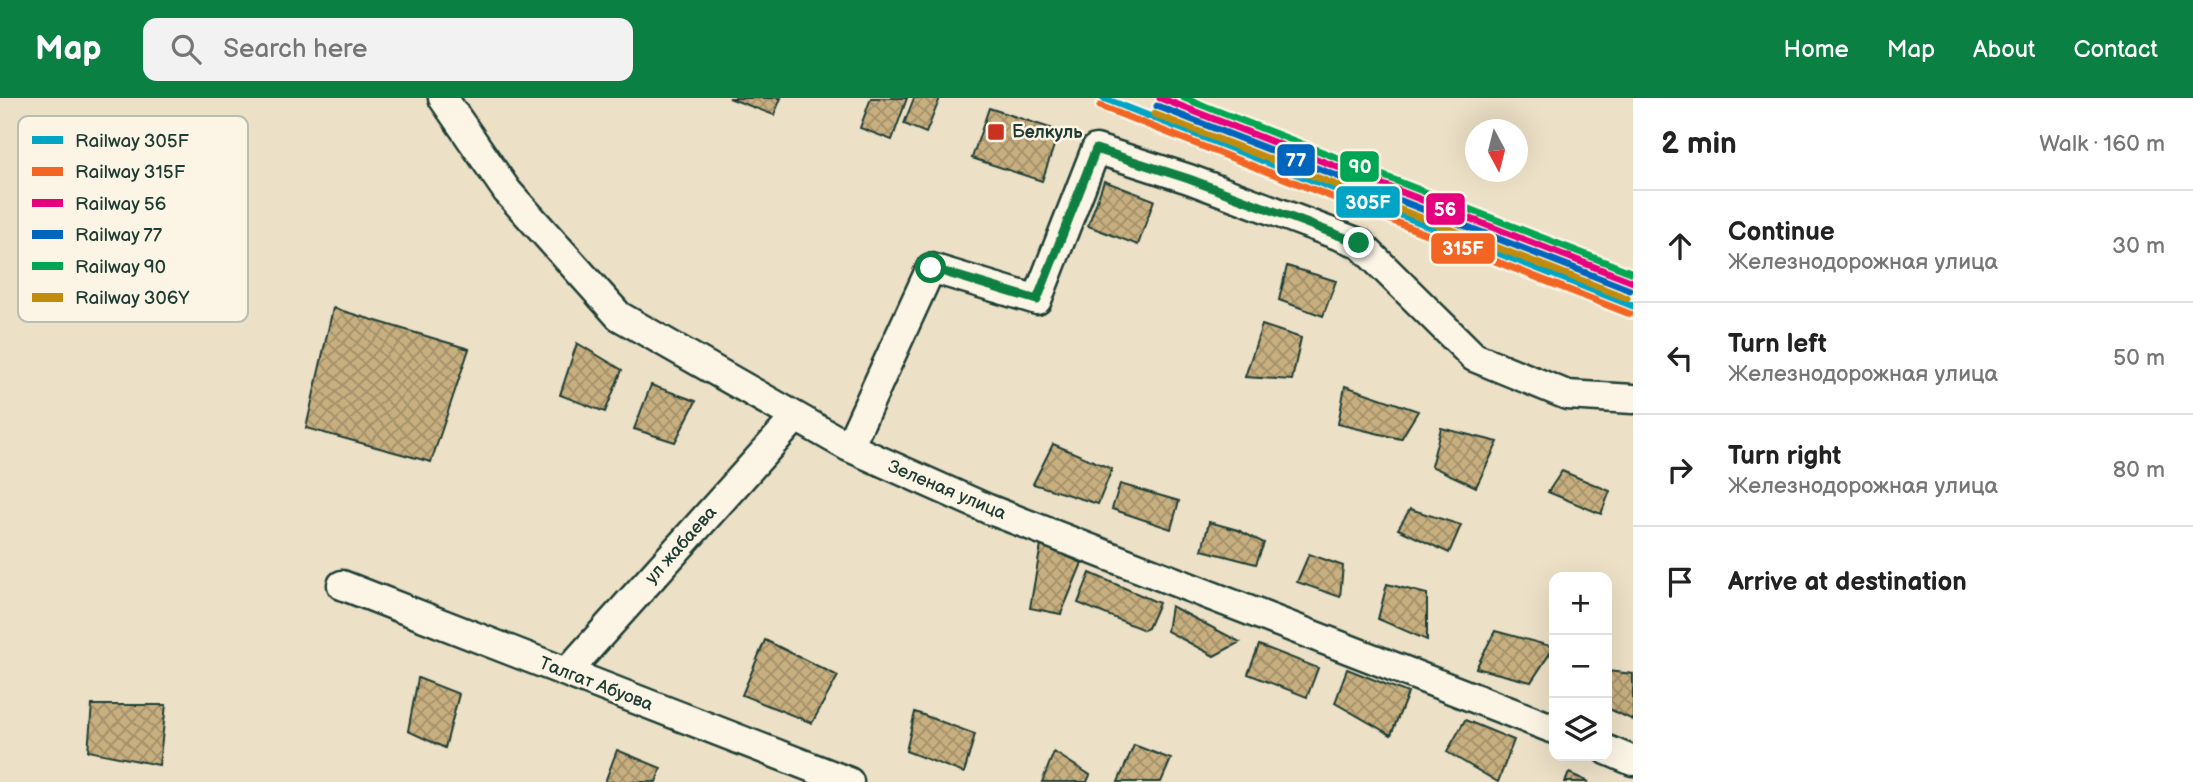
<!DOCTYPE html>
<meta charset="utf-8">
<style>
body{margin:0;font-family:"Balsamiq Sans",sans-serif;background:#f2f2f2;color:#222}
.controls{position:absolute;right:21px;bottom:21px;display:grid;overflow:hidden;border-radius:14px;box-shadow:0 7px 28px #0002}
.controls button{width:63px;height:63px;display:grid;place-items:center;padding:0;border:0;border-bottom:2px solid #e0e0e0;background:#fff;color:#222;font:35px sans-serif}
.compass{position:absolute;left:1465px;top:21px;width:63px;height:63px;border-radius:50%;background:#fff;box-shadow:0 7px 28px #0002;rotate:173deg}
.stop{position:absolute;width:21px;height:21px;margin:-16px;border:5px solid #0b8043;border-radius:50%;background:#fff}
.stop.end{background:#0b8043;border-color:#fff;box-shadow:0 2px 7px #0008}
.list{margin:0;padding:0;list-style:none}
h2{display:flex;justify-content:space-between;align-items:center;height:91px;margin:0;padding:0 28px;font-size:30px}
h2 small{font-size:23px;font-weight:400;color:#767676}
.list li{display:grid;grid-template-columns:46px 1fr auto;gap:21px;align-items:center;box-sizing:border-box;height:112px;padding:0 28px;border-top:2px solid #e0e0e0}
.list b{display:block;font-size:26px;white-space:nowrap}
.list p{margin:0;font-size:23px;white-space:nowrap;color:#767676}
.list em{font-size:23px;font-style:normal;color:#767676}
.icon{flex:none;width:38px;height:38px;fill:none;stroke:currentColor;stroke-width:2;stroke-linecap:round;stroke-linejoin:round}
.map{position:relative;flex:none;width:1633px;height:684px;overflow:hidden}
header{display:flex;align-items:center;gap:42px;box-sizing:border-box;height:98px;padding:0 35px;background:#0b8043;color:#fff}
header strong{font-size:33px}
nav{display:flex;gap:38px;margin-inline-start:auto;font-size:24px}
.search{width:490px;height:63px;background:#f2f2f2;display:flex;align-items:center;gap:18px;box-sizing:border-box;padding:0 24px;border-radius:14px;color:#767676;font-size:26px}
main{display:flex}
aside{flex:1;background:#fff}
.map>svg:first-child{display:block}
.building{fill:url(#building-cross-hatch);stroke:#1f3d34;stroke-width:2}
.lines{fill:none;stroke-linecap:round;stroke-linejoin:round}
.minor-casing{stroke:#1f3d34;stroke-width:33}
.minor{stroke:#fcf5e5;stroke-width:28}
.rail-1-casing{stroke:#fcf5e5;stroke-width:12}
.rail-2-casing{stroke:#fcf5e5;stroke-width:12}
.rail-3-casing{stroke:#fcf5e5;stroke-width:12}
.rail-4-casing{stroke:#fcf5e5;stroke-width:12}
.rail-5-casing{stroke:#fcf5e5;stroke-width:12}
.rail-6-casing{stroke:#fcf5e5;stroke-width:12}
.rail-1{stroke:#02a4c6;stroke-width:7}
.rail-2{stroke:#f26522;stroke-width:7}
.rail-3{stroke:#e5007d;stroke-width:7}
.rail-4{stroke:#0065bd;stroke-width:7}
.rail-5{stroke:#00a651;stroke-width:7}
.rail-6{stroke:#c18c0d;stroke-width:7}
.route{stroke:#0b8043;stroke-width:9}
.poi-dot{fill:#c8321e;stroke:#fcf5e5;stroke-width:2.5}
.labels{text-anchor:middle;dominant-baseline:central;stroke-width:5;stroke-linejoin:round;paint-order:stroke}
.poi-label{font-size:18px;font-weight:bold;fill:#1f3d34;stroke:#fcf5e5;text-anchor:start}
.street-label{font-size:18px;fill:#1f3d34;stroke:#fcf5e5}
.key{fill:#fcf5e5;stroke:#babeb0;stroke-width:2}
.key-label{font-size:19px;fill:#1f3d34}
.line-badge{stroke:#fcf5e5;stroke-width:2.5}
.badge-label{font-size:19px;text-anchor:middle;font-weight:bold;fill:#fff}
</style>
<header>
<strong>Map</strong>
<div class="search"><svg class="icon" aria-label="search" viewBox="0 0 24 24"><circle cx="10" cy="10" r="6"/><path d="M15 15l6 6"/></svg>Search here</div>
<nav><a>Home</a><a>Map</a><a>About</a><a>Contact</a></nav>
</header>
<main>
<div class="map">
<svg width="1633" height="684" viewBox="0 0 1633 684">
<defs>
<pattern id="building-cross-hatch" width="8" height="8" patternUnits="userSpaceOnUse" patternTransform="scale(1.75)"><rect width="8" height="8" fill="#c8af7f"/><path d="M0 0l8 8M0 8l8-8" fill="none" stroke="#a29069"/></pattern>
</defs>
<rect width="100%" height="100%" fill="#ece0c6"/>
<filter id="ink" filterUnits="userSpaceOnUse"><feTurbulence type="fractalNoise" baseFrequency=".0143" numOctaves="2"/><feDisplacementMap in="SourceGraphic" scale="14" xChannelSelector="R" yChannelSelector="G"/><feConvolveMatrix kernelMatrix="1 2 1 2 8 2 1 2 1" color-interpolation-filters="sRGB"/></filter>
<g filter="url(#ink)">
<path class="building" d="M729,0H781L774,17Z
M871,0H907L892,42L860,30Z
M914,0H940L926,35L904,26Z
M989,10L1059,33L1042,83L972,60Z
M1104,83L1154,102L1138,147L1088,128Z
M1287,168L1336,183L1323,218L1279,202Z
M333,210L469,251L431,364L306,330Z
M1262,227L1301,240L1292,282L1245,279Z
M577,245L622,272L605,314L560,297Z
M651,287L696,303L675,344L634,331Z
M1345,288L1418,313L1401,341L1338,326Z
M1441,330L1498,344L1476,389L1431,368Z
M1053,346L1112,371L1098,406L1033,386Z
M1562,373L1610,393L1601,416L1548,394Z
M1120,386L1179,403L1171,431L1112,411Z
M1410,411L1461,427L1449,455L1398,431Z
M1209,424L1238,432L1264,445L1256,466L1202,452Z
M1041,447L1082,465L1061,516L1030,510Z
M1309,456L1343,468L1340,499L1297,484Z
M1090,475L1159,505L1148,530L1144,532L1078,505Z
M1387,486L1427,496V542L1378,521Z
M1171,508L1240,544L1214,558L1167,533Z
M1495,533L1554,549L1531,584L1476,570Z
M765,542L838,578L812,625L742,597Z
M1259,547L1318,570L1307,599L1248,576Z
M1347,571L1408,595L1391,637L1335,605Z
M1607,573L1633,576V622L1607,610Z
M418,580L459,596L445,650L408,633Z
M92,607H166L159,667L88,653Z
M915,614L975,636L964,675L906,653Z
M1465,622L1514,642L1498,684L1447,654Z
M1134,647L1171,661L1161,684H1118Z
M617,652L661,670L656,684H605Z
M1054,654L1090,677L1087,684H1042Z
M1569,675L1589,684H1565Z"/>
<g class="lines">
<g class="minor-casing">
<path id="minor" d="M443,0L507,93L619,218L849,349L988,411L1554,631
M849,349L931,170L1037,202L1096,51L1189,81L1359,145L1474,259L1567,297L1633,301
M342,487L849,684
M567,574L796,319
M1607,652L1633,663"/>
</g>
<use href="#minor" class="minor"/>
<g class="rail-1-casing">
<path id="rail-1" d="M1103,0L1633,208"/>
</g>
<g class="rail-2-casing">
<path id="rail-2" d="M1100,8L1630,216"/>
</g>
<g class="rail-3-casing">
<path id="rail-3" d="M1160,0L1633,184"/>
</g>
<g class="rail-4-casing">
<path id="rail-4" d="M1157,8L1630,192"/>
</g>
<g class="rail-5-casing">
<path id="rail-5" d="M1184,0L1633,175"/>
</g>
<g class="rail-6-casing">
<path id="rail-6" d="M1154,16L1627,200"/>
</g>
<use href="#rail-1" class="rail-1"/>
<use href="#rail-2" class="rail-2"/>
<use href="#rail-3" class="rail-3"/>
<use href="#rail-4" class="rail-4"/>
<use href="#rail-5" class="rail-5"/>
<use href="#rail-6" class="rail-6"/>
</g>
</g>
<g class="lines" filter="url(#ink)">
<path class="route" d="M931,170L1037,202L1096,51L1189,81L1359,145"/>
</g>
<rect class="poi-dot" x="987" y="25" width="18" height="18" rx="3.5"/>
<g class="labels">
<g class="poi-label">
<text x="1012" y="34">Белкуль</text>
</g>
<g class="street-label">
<text transform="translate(947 392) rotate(23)">Зеленая улица</text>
<text transform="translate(681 447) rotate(-48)">ул жабаева</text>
<text transform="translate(596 586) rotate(21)">Талгат Абуова</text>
</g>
</g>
<rect x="18" y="18" width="230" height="206" rx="10" class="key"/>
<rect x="32" y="38" width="31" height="8" fill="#02a4c6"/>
<rect x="32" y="69" width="31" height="9" fill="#f26522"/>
<rect x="32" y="101" width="31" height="8" fill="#e5007d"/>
<rect x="32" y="132" width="31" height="9" fill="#0065bd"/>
<rect x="32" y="164" width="31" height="8" fill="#00a651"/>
<rect x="32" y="195" width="31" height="9" fill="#c18c0d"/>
<g class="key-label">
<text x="75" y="49">Railway 305F</text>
<text x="75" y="80">Railway 315F</text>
<text x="75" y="112">Railway 56</text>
<text x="75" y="143">Railway 77</text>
<text x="75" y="175">Railway 90</text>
<text x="75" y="206">Railway 306Y</text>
</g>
<g class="line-badge">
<rect x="1276" y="45" width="40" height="34" rx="7" fill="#0065bd"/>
<rect x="1339" y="52" width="41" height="33" rx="7" fill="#00a651"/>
<rect x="1335" y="87" width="66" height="34" rx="7" fill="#02a4c6"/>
<rect x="1425" y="94" width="41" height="34" rx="7" fill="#e5007d"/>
<rect x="1430" y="134" width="66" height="33" rx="7" fill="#f26522"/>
</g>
<g class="badge-label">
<text x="1296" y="69">77</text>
<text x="1360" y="75">90</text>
<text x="1368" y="111">305F</text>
<text x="1445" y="118">56</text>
<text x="1463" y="157">315F</text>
</g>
</svg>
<div class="controls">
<button>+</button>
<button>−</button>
<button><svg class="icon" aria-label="layers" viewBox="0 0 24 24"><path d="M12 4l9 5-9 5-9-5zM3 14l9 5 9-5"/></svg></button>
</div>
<svg class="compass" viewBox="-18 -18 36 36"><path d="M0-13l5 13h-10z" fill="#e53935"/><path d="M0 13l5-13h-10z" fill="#767676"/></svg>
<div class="stop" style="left:931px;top:170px"></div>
<div class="stop end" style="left:1359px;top:145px"></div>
</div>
<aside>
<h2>2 min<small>Walk · 160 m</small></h2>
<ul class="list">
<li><svg class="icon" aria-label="ahead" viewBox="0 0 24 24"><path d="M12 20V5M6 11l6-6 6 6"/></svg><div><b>Continue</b><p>Железнодорожная улица</p></div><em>30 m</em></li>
<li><svg class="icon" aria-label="left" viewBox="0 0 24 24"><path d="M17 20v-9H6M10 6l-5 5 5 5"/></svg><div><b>Turn left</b><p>Железнодорожная улица</p></div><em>50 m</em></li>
<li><svg class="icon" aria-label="right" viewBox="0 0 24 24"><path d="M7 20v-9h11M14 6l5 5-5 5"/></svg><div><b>Turn right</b><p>Железнодорожная улица</p></div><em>80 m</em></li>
<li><svg class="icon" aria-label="arrive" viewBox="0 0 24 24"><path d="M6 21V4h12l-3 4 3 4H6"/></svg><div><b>Arrive at destination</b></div></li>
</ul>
</aside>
</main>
